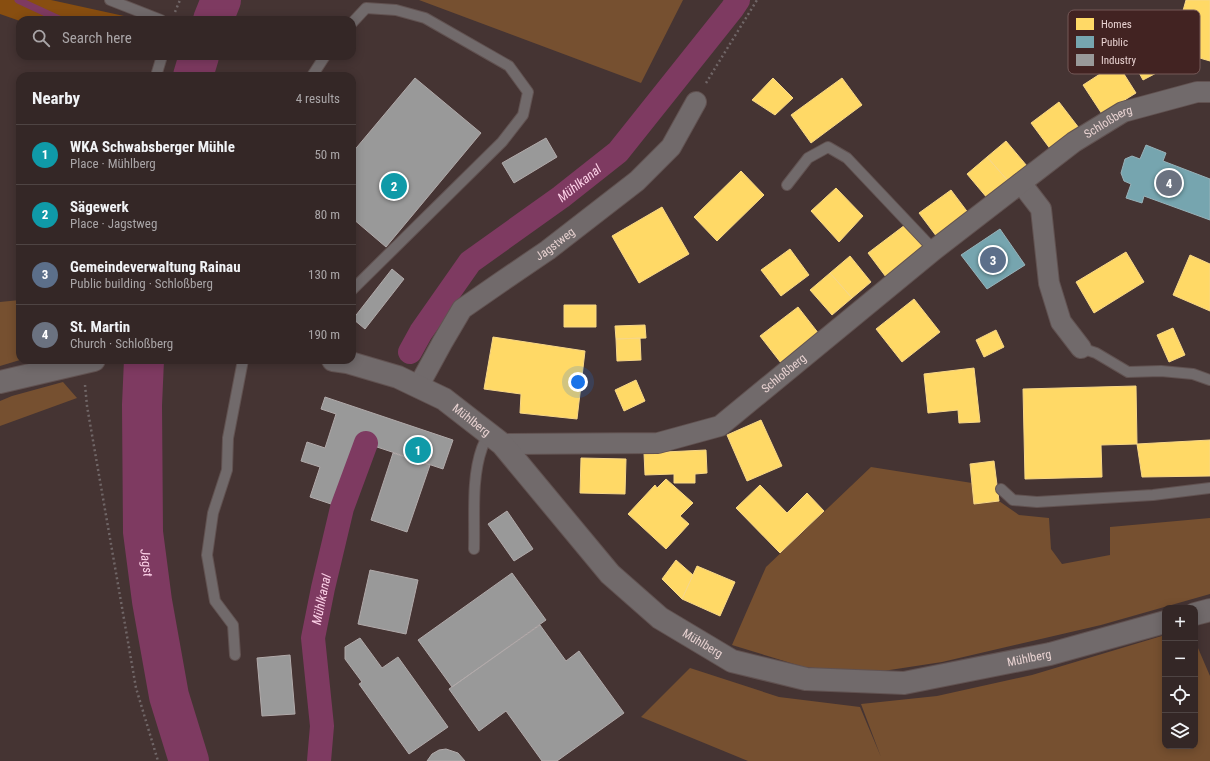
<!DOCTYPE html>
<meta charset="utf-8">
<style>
body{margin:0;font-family:"Roboto Condensed",sans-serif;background:#3f3332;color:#f1f3f6}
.controls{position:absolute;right:12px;bottom:12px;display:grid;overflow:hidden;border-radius:8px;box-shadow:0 2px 10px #0003}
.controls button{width:36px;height:36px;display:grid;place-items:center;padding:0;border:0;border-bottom:1px solid #4e4443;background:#342726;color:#f1f3f6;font:20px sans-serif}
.you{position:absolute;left:578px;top:382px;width:14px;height:14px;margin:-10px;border:3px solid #fff;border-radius:50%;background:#1a73e8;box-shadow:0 0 0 6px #1a73e833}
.badge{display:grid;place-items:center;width:26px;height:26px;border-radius:50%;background:#1a73e8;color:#fff;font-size:13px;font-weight:700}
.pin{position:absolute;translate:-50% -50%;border:2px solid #fff;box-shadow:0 1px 4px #0006}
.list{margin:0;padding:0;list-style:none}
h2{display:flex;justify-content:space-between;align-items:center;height:52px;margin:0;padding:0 16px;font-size:17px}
h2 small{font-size:13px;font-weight:400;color:#a9a5a7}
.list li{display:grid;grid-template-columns:26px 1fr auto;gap:12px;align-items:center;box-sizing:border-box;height:60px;padding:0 16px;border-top:1px solid #4e4443}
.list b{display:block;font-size:15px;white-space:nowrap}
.list p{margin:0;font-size:13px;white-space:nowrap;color:#a9a5a7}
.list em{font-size:13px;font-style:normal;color:#a9a5a7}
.icon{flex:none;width:22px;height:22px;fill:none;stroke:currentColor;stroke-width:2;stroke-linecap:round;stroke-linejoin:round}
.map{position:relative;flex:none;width:1210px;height:761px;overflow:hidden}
.search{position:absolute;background:#342726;box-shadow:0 2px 10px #0003;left:16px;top:16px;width:340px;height:44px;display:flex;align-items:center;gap:10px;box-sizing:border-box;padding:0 14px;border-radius:12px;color:#a9a5a7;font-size:15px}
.panel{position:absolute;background:#342726;box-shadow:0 2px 10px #0003;left:16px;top:72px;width:340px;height:292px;border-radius:12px}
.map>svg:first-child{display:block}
.green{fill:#765030}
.forest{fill:#884e10}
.homes{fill:#ffd966;stroke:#f8d786}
.public{fill:#76a5af;stroke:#98b2b9}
.industry{fill:#999;stroke:#b1aaaa}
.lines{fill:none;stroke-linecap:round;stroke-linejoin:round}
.stream{stroke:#7e3a61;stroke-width:7}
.canal{stroke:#7e3a61;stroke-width:24}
.river{stroke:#7e3a61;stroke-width:40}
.service-casing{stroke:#615251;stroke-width:12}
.minor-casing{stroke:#615251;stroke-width:22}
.tertiary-casing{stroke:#615251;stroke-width:24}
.path{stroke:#706667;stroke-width:2.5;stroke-dasharray:2 3;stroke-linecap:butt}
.service{stroke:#716a6b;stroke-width:10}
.minor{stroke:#716a6b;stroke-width:20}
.tertiary{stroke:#716a6b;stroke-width:22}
.labels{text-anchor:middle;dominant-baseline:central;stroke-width:4;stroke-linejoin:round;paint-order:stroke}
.street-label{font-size:12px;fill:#e8d2d1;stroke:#422322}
.water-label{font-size:13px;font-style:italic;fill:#fcd0e7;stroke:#422322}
.key{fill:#422322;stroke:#745857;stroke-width:1}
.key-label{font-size:11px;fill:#e8d2d1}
</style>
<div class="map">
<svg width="1210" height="761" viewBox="0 0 1210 761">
<rect width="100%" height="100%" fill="#453433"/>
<path class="green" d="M419,0H683L641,83Z
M20,300V360L0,366V302Z
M63,382L77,398L0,426V401L12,396Z
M871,467L972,483L975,504L999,501L1019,515L1049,518L1051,549L1062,564L1110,555V527L1210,518V594L1101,625L942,662L870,673L804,667L732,645L766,567Z
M1165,635V746H1195V641L1210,676V761H748L641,717L690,668L779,697L860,707L881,757L861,704L937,696L1032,675Z"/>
<path class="forest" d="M0,0H51L124,16L123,20L20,21L0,14Z"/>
<path class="homes" d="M1186,0H1210V61L1172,50Z
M1151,45L1164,69L1143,80L1130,56Z
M1117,63L1136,93L1102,114L1083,85Z
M773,78L793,98L775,115L752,100Z
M842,78L862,105L811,143L791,115Z
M1059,102L1079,128L1051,150L1031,123Z
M1006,141L1027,166L1009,182L987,157Z
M987,157L1009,182L988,199L967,174Z
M741,171L764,195L717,241L694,217Z
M836,188L863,216L839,242L811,211Z
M951,190L969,214L937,237L919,213Z
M662,207L689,254L639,283L612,236Z
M905,225L924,248L886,277L868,253Z
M790,249L809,275L781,296L761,270Z
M1126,252L1144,282L1094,313L1076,282Z
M1190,255L1210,264V311L1173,295Z
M850,256L871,282L852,298L830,273Z
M830,273L852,298L832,315L810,290Z
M914,299L940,332L902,362L876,329Z
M564,305H596V327H564Z
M798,307L819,334L781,363L760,336Z
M645,325L646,338L616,339L615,326Z
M1173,328L1185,355L1169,362L1157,335Z
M996,330L1004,347L984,357L976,340Z
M493,337L585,351L577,419L520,413L521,394L484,389Z
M640,338L641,360L617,361L616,339Z
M974,368L980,422L959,423L958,410L928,413L924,374Z
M636,380L645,401L624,411L615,390Z
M1136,386L1137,444L1101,445L1102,477L1025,479L1023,389Z
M761,420L782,466L747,481L727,435Z
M1210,440V476L1142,477L1137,444Z
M706,450L707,473L695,474V483H674V474L645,475L644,453Z
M581,458L626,459L625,494L580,493Z
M994,461L999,501L974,504L970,464Z
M666,479L693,503L680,516L689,524L666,549L628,514L655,485L657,488Z
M760,485L787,513L807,493L824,511L780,553L736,508Z
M676,560L693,575L682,599L662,579Z
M697,566L735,582L720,616L682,599Z"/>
<path class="public" d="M1146,145L1166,153L1163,161L1210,179V220L1144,196L1142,203L1126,198L1131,184L1124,181L1121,173L1125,159L1132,156L1140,159Z
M1000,229L1025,265L987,289L961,255Z"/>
<path class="industry" d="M415,78L481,133L386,247L352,218V153Z
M546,138L557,157L514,183L502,163Z
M392,269L404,279L365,329L353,319Z
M325,397L453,440L443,469L359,441L337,506L310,497L320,467L301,461L307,442L325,448L336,414L321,409Z
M393,453L430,465L407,532L371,520Z
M507,511L533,549L514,561L488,524Z
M370,570L418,580L406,634L358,624Z
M512,573L546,620L452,687L418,640Z
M540,625L566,661L579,651L624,713L557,761H542L506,711L479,731L449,689Z
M360,638L382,668L398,657L448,727L409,754L359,684L362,682L345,659V647Z
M290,655L295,714L262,716L257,658Z
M446,749L458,753L465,761H427L432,754L439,750Z"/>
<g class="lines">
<path class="stream" d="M18,0L61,20"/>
<g class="canal">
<path id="s1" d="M410,352L421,332L470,262L561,197L618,152L732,9L738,0"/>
<path id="s2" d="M319,761L322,726L313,638L323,588L342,508L366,443"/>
</g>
<g class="river">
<path d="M213,20L221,0"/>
<path d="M193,76L199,56"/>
<path id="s3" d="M144,360L142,405L143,532L152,601L169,696L189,761"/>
</g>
<g class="service-casing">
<path id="service" d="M110,0L161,20
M352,23L366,8L396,10L425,18L509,66L528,92L523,115L502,142L352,290
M156,76L162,56
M312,76L325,56
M787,185L808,158L828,147L847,158L934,250
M1081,348L1096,353L1128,372L1161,371L1193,374L1210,380
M1001,489L1013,500L1037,502L1153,495L1210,488
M474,549C475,516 471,479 482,448C484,443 486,438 489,434
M235,655L233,625L215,601L207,555L213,513L227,470L228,438L243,360"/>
</g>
<g class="minor-casing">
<g id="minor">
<path d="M1021,183L1041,209L1049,283L1061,322L1081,348"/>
<path id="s4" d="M418,387L442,343L462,309L501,282L548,250L637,181L671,147L696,102"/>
<path id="s5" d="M502,444L658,443L720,426L934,250L1074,142L1123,112L1197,92H1210"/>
</g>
</g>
<g class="tertiary-casing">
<g id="tertiary">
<path id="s6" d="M333,360L347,362L398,377L444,399L502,444L610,574L660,618L732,661L806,679L904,683L1050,654L1165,622"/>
<path d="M0,382L94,360"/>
<path d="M1195,614L1210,610"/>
</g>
</g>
<path class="path" d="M175,12L180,0
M706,83L757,0
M85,385L87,406L136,688L158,761"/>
<use href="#service" class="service"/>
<use href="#minor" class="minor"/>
<use href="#tertiary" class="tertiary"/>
</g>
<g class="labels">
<g class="street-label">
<text stroke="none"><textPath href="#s5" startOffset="714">Schloßberg</textPath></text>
<text stroke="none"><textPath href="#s4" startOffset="203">Jagstweg</textPath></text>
<text stroke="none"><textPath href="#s5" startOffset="303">Schloßberg</textPath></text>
<text stroke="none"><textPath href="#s6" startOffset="153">Mühlberg</textPath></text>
<text stroke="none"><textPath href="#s6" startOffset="477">Mühlberg</textPath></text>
<text stroke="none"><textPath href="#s6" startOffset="813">Mühlberg</textPath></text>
</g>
<g class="water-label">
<text stroke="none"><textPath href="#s1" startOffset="243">Mühlkanal</textPath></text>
<text stroke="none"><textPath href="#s3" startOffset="203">Jagst</textPath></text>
<text stroke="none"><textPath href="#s2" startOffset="163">Mühlkanal</textPath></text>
</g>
</g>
<rect x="1068" y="10" width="132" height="64" rx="6" class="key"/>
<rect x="1076" y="18" width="18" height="12" fill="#ffd966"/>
<rect x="1076" y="36" width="18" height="12" fill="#76a5af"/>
<rect x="1076" y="54" width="18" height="12" fill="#999"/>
<g class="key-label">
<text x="1101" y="28">Homes</text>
<text x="1101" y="46">Public</text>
<text x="1101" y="64">Industry</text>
</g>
</svg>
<div class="controls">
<button>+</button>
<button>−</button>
<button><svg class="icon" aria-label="locate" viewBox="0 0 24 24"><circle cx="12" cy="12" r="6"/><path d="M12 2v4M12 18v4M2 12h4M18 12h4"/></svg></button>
<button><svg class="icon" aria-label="layers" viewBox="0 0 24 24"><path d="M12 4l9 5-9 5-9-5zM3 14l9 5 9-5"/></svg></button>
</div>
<div class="you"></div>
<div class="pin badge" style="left:418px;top:450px;background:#0f9aa8">1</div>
<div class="pin badge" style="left:394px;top:186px;background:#0f9aa8">2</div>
<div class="pin badge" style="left:993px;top:260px;background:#5c6f8a">3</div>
<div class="pin badge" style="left:1169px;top:183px;background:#6b7280">4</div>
<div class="search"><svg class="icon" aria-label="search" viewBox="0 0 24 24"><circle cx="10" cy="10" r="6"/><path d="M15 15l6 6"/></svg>Search here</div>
<section class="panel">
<h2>Nearby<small>4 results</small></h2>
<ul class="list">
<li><span class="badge" style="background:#0f9aa8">1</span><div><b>WKA Schwabsberger Mühle</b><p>Place · Mühlberg</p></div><em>50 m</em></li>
<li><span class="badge" style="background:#0f9aa8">2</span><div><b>Sägewerk</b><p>Place · Jagstweg</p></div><em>80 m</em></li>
<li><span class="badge" style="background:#5c6f8a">3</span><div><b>Gemeindeverwaltung Rainau</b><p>Public building · Schloßberg</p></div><em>130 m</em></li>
<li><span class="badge" style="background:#6b7280">4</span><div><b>St. Martin</b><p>Church · Schloßberg</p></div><em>190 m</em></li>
</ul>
</section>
</div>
